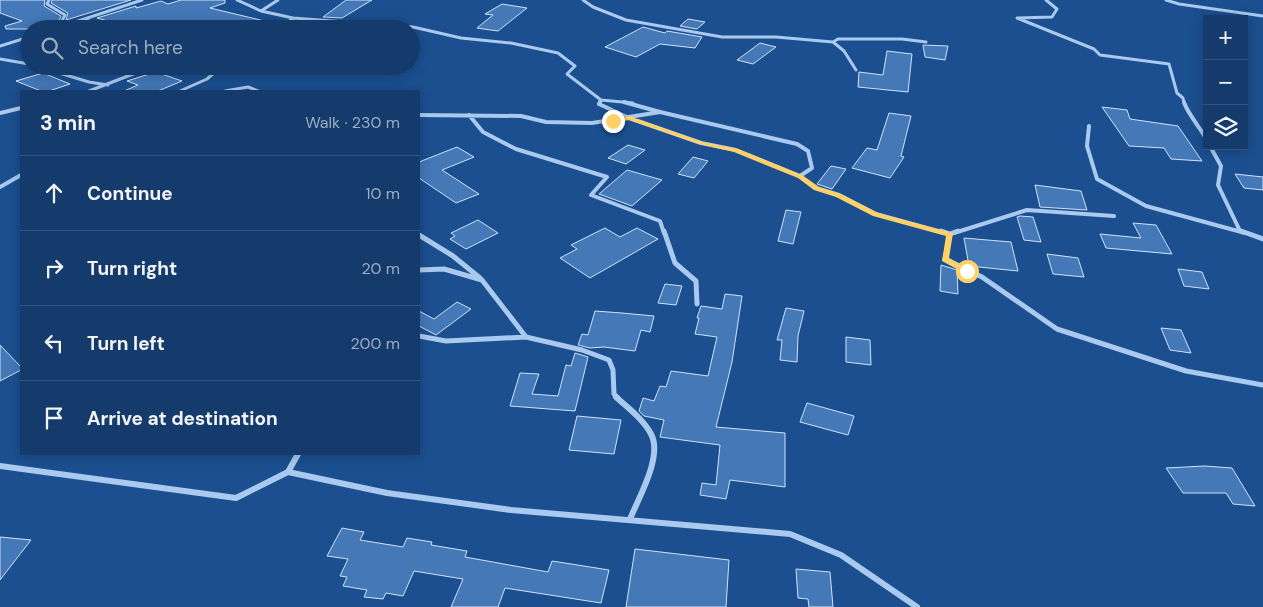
<!DOCTYPE html>
<meta charset="utf-8">
<style>
body{margin:0;font-family:"DM Sans",sans-serif;background:#214673;color:#f1f3f6}
.controls{position:absolute;right:15px;top:15px;display:grid;overflow:hidden;border-radius:0px;box-shadow:0 2px 12px #0003}
.controls button{width:45px;height:45px;display:grid;place-items:center;padding:0;border:0;border-bottom:1px solid #33557e;background:#143b6b;color:#f1f3f6;font:25px sans-serif}
.stop{position:absolute;width:15px;height:15px;margin:-11px;border:4px solid #ffd166;border-radius:50%;background:#fff}
.stop.end{background:#ffd166;border-color:#fff;box-shadow:0 1px 5px #0008}
.list{margin:0;padding:0;list-style:none}
h2{display:flex;justify-content:space-between;align-items:center;height:65px;margin:0;padding:0 20px;font-size:21px}
h2 small{font-size:16px;font-weight:400;color:#9dadc1}
.list li{display:grid;grid-template-columns:32px 1fr auto;gap:15px;align-items:center;box-sizing:border-box;height:75px;padding:0 20px;border-top:1px solid #33557e}
.list b{display:block;font-size:19px;white-space:nowrap}
.list em{font-size:16px;font-style:normal;color:#9dadc1}
.icon{flex:none;width:28px;height:28px;fill:none;stroke:currentColor;stroke-width:2;stroke-linecap:round;stroke-linejoin:round}
.map{position:relative;flex:none;width:1263px;height:607px;overflow:hidden}
.search{position:absolute;background:#143b6b;box-shadow:0 2px 12px #0003;left:20px;top:20px;width:400px;height:55px;display:flex;align-items:center;gap:12px;box-sizing:border-box;padding:0 18px;border-radius:28px;color:#9dadc1;font-size:19px}
.panel{position:absolute;background:#143b6b;box-shadow:0 2px 12px #0003;left:20px;top:90px;width:400px;height:365px;border-radius:0px}
.map>svg:first-child{display:block}
.building{fill:#4478b7;stroke:#cfe3fa}
.lines{fill:none;stroke-linecap:round;stroke-linejoin:round}
.street-far3{stroke:#a9c9ee;stroke-width:3}
.street-far2{stroke:#a9c9ee;stroke-width:4}
.street-far1{stroke:#a9c9ee;stroke-width:5}
.street{stroke:#a9c9ee;stroke-width:6}
.route{fill:#ffd166}
</style>
<div class="map">
<svg width="1263" height="607" viewBox="0 0 1263 607">
<rect width="100%" height="100%" fill="#1b4f8f"/>
<path class="building" d="M0,0H45L44,6L61,16L58,23L40,29H6L5,26L22,21L0,13Z
M52,0H131L66,20L68,13L51,3Z
M181,0H225V3L210,8L277,24L271,29H220L209,26L203,29H137L97,18L136,6V8L161,1L168,4Z
M346,0H372L342,18L323,17Z
M502,4L527,8L498,31L477,28L493,15L485,14Z
M688,19L705,22L697,29L680,26Z
M643,27L665,33L667,31L702,37L695,48L660,44L636,57L605,47Z
M760,43L776,47L753,64L737,60Z
M923,45L948,46L945,60L925,57Z
M887,51L912,54L908,92L858,87L859,72L883,75Z
M156,72L182,81L158,91H124L138,85L127,81Z
M43,73L70,84L49,91H41L16,81Z
M1102,107L1127,110L1130,119L1178,126L1202,161L1171,159L1164,148L1129,146Z
M889,113L911,116L901,156L904,157L890,178L852,168L867,148L877,150Z
M628,145L645,150L626,164L608,158Z
M457,147L474,157L442,170L479,194L456,203L419,178V162Z
M693,157L708,161L694,178L678,174Z
M831,166L846,169L832,189L817,184Z
M627,170L662,180L632,206L599,194Z
M1235,174L1263,177V190L1244,188Z
M1035,185L1081,191L1087,210L1040,207Z
M786,210L801,212L793,244L778,241Z
M1020,216L1033,217L1041,242L1024,240L1017,217Z
M478,220L498,233L466,249L450,239L455,236L451,233Z
M1133,223L1156,225L1172,254L1106,248L1100,234L1141,238Z
M605,228L620,237L637,228L658,239L590,278L560,258L577,249L571,245Z
M964,238L1011,242L1018,271L969,266Z
M1047,254L1078,258L1084,277L1053,274Z
M941,265L957,270L958,294L940,291Z
M1178,269L1202,272L1209,289L1184,286Z
M665,284L682,286L676,305L658,303Z
M725,294L742,296L732,362L716,427L785,433V487L730,480L726,499L700,495L702,483L716,485L720,445L660,437L664,420L644,416L639,411L643,398L654,401L660,386L666,387L671,371L708,376L717,337L695,334L699,318H697L701,306L722,309Z
M457,302L471,309L436,335L419,326V311L434,319Z
M786,308L804,311L798,336L797,362L780,360L782,340H777Z
M595,311L622,313L654,316L650,332L641,330L635,351L604,347L590,348L578,345L582,334L588,335Z
M1161,328L1181,330L1191,353L1170,350Z
M846,337L870,340L871,365L846,362Z
M0,345L21,367V370L0,381Z
M575,353L588,357L575,411L510,406L520,373L539,374L532,394L558,396L566,365L571,366Z
M807,403L854,416L848,435L800,422Z
M577,416L621,420L614,454L569,450Z
M1205,466L1232,468L1255,506L1233,504L1226,493H1183L1166,468Z
M342,528L364,532L360,540L403,547L407,538L432,542L431,545L467,551L465,557L548,572L552,561L609,570L601,603L505,588L498,607H451L463,579L414,571L403,596L386,593L383,599L364,597L367,590L343,586L347,577L340,576L348,559L327,556Z
M0,537L31,540L0,580Z
M635,549L729,560L726,607H626Z
M796,569L830,572L833,607H809L808,599L798,598Z"/>
<g class="lines">
<path class="street-far3" d="M49,0L47,4L65,15L61,23L65,25
M237,0L261,11L293,18L413,27L461,38L511,43L558,53L575,66L567,74L601,100L633,103
M583,0L593,7L626,20L722,37H776L833,42L838,39H902L926,42
M1046,0L1057,9L1052,17L1017,18L1094,49L1100,55L1169,64L1177,93L1183,98L1184,103
M1166,0L1179,4L1263,16
M261,11L278,0
M85,20L118,29
M54,29L142,0
M274,29L293,19
M833,42L844,51L856,70
M0,46L29,37
M0,59L29,64
M36,66L89,82L108,85
M89,91L154,66
M180,91L207,79L215,72L212,66
M225,91L248,87L258,91
M600,103L601,100"/>
<path class="street-far2" d="M600,102L599,104L629,118L701,143L736,150L800,176L816,188L839,195L876,214L945,233
M624,102L660,112
M1184,102C1186,111 1201,129 1207,140
M0,113L21,108
M419,115L521,116L546,122L592,123L660,112L797,144L808,151L812,168L800,176
M469,115L483,132L516,149L607,177L591,195L660,221L664,233
M1089,126L1087,146L1097,179L1146,206L1245,233
M1210,146L1221,166L1218,185L1240,231
M0,187L21,175
M954,233L1027,210L1114,216"/>
<path class="street-far1" d="M664,231L675,263L696,281L697,304
M941,231L950,234
M958,231L950,234L945,259L982,277L1057,329L1186,371L1263,385
M1241,231L1263,239
M419,235L453,256L480,278
M419,270L444,269L482,280L526,337
M419,336L446,341L526,337L582,350L609,360L613,370L614,394L618,398"/>
<path class="street" d="M616,397C628,408 643,419 651,434C663,456 639,497 630,519
M0,466L236,498L288,472L387,493L511,510L790,534L841,555L917,607
M288,472L298,454"/>
</g>
<path class="route" d="M629,116L703,142L738,149L802,175L819,187L841,194L878,213L953,233L949,258L971,271L964,273L942,261L946,236L873,216L836,197L814,190L798,178L734,152L699,144L629,120L613,123L610,121Z"/>
</svg>
<div class="controls">
<button>+</button>
<button>−</button>
<button><svg class="icon" aria-label="layers" viewBox="0 0 24 24"><path d="M12 4l9 5-9 5-9-5zM3 14l9 5 9-5"/></svg></button>
</div>
<div class="stop" style="left:967px;top:271px"></div>
<div class="stop end" style="left:613px;top:121px"></div>
<div class="search"><svg class="icon" aria-label="search" viewBox="0 0 24 24"><circle cx="10" cy="10" r="6"/><path d="M15 15l6 6"/></svg>Search here</div>
<section class="panel">
<h2>3 min<small>Walk · 230 m</small></h2>
<ul class="list">
<li><svg class="icon" aria-label="ahead" viewBox="0 0 24 24"><path d="M12 20V5M6 11l6-6 6 6"/></svg><div><b>Continue</b></div><em>10 m</em></li>
<li><svg class="icon" aria-label="right" viewBox="0 0 24 24"><path d="M7 20v-9h11M14 6l5 5-5 5"/></svg><div><b>Turn right</b></div><em>20 m</em></li>
<li><svg class="icon" aria-label="left" viewBox="0 0 24 24"><path d="M17 20v-9H6M10 6l-5 5 5 5"/></svg><div><b>Turn left</b></div><em>200 m</em></li>
<li><svg class="icon" aria-label="arrive" viewBox="0 0 24 24"><path d="M6 21V4h12l-3 4 3 4H6"/></svg><div><b>Arrive at destination</b></div></li>
</ul>
</section>
</div>
